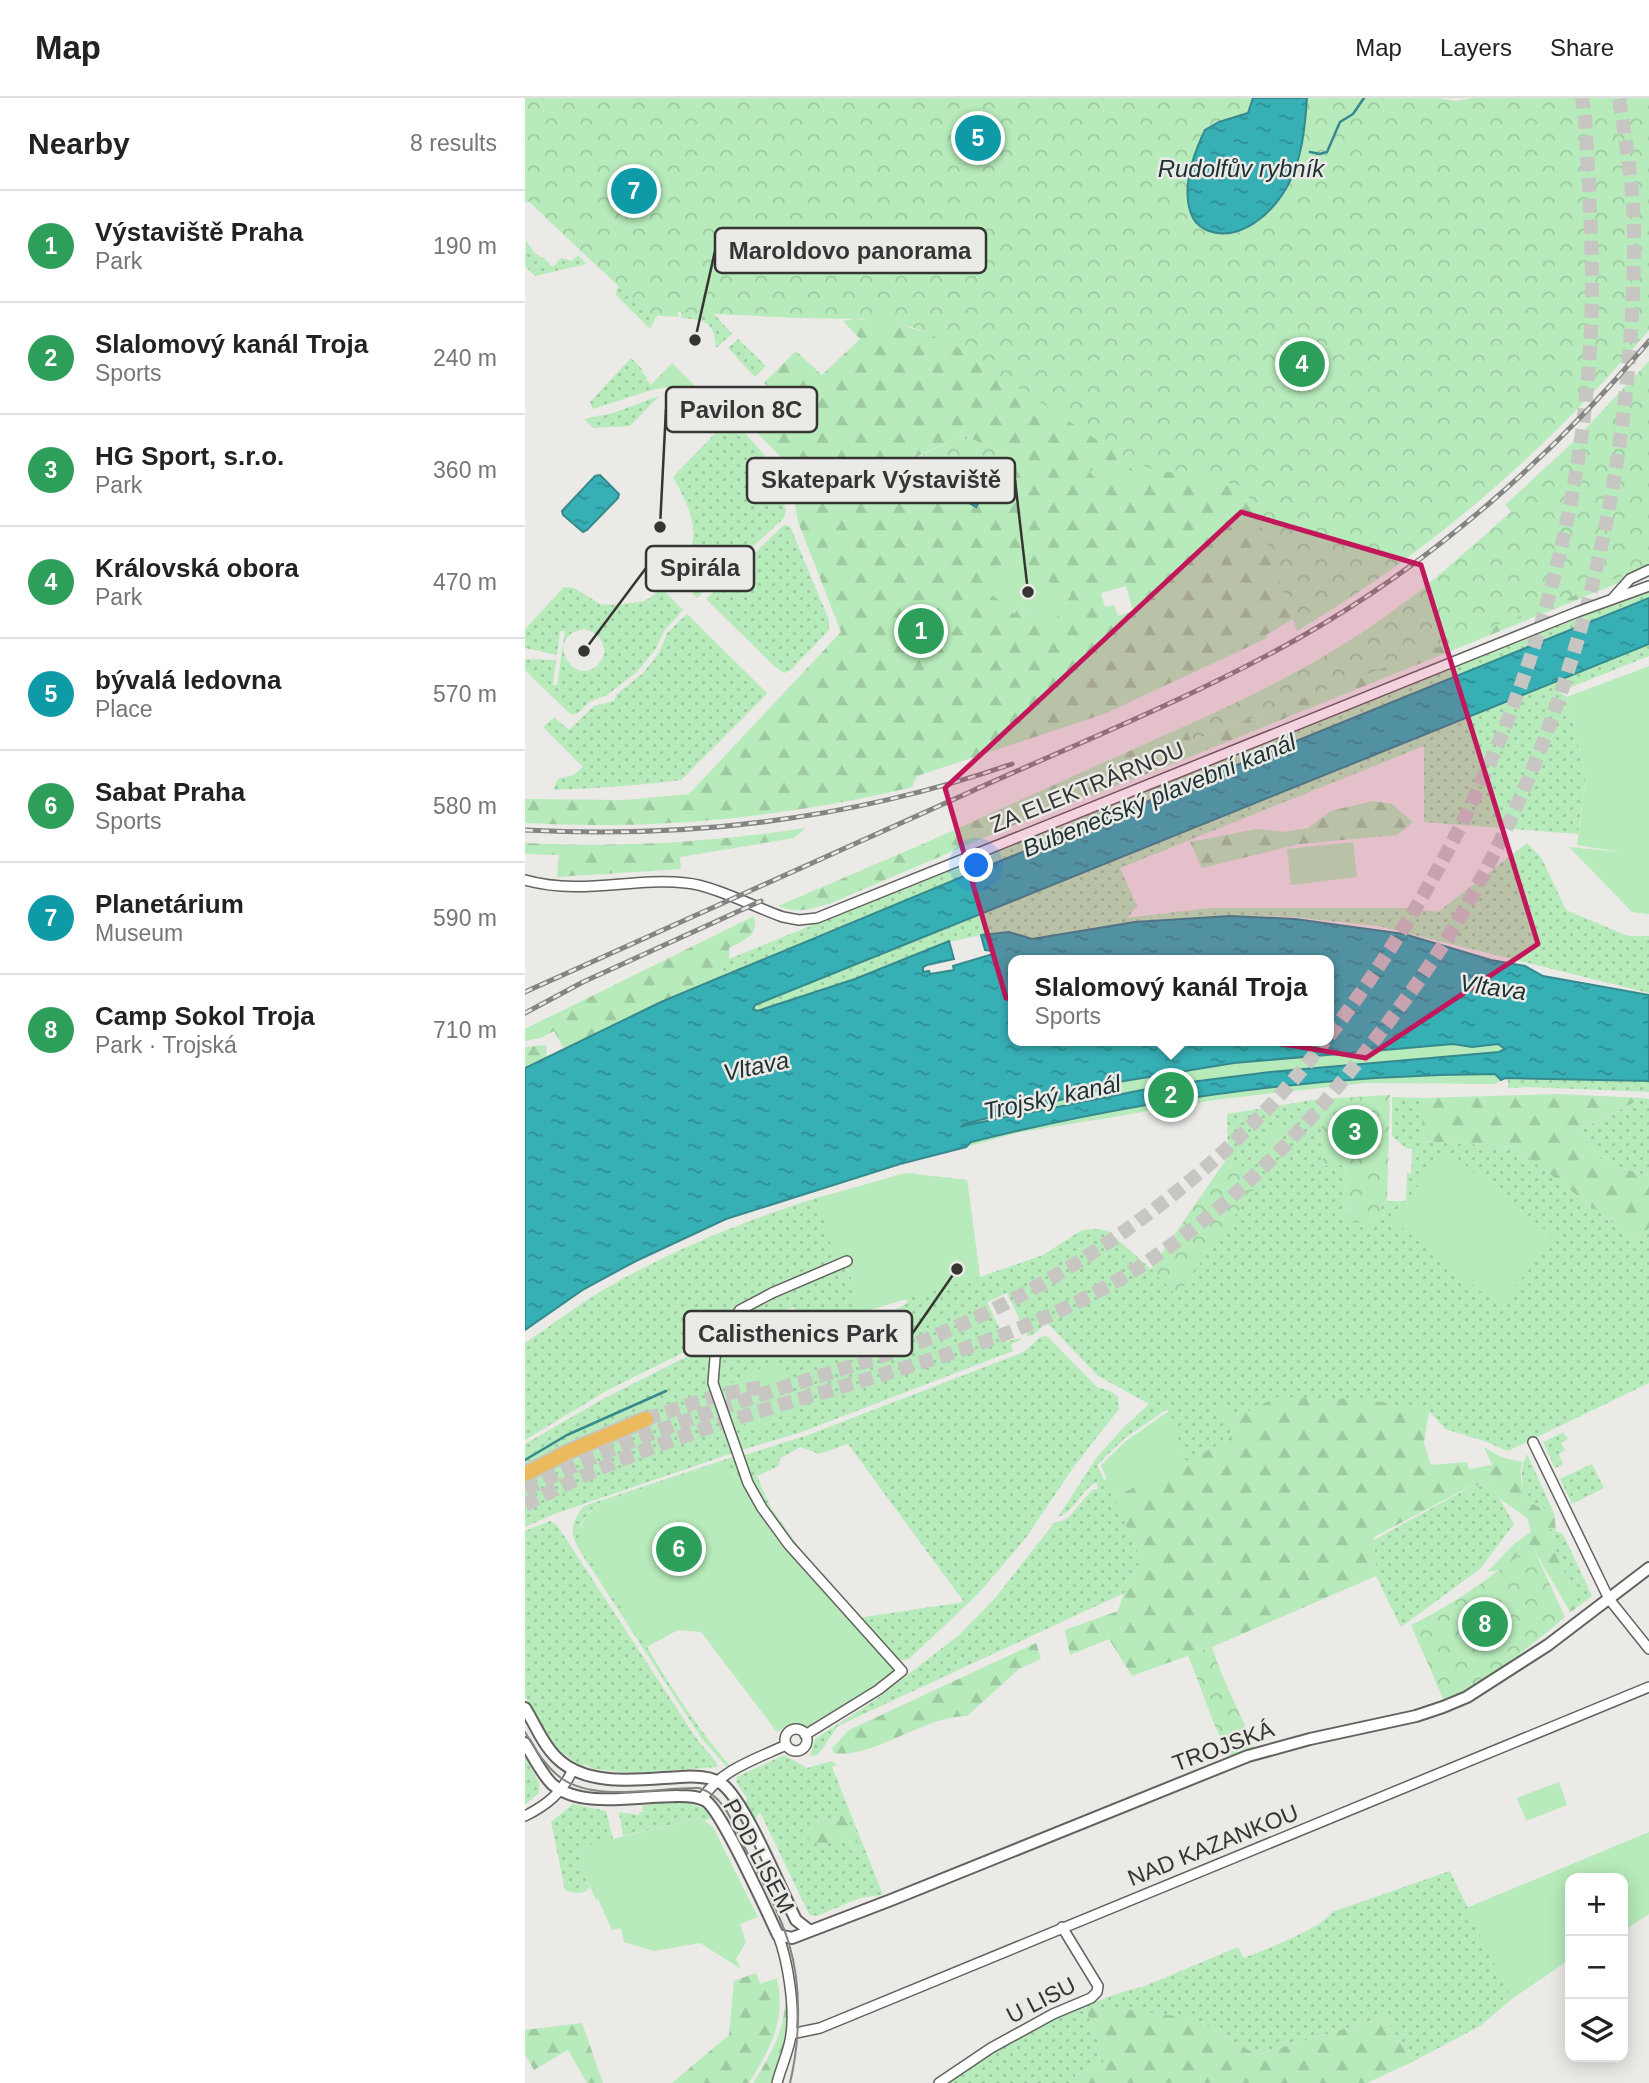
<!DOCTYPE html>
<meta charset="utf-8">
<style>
body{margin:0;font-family:Helvetica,sans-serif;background:#f2f2f2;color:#222}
.controls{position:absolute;right:21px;bottom:21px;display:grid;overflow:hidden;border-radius:14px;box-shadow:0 4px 18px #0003}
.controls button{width:63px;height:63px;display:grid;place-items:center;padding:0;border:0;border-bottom:2px solid #e0e0e0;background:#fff;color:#222;font:35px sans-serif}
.you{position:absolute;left:452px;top:768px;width:24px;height:24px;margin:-18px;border:5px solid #fff;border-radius:50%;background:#1a73e8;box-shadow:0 0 0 10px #1a73e833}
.badge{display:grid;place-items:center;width:46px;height:46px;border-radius:50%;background:#b45309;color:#fff;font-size:23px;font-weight:700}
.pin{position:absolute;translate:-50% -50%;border:4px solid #fff;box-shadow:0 2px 7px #0006}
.popup{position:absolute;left:483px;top:857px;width:326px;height:91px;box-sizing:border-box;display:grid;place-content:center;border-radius:14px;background:#fff;filter:drop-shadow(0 2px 5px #0005);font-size:23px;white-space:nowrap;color:#767676}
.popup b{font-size:26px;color:#222}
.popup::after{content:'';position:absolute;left:50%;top:100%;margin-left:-14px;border:14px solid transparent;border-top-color:#fff}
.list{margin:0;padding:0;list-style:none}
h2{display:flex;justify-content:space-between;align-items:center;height:91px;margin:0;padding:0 28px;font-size:30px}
h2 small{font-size:23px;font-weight:400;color:#767676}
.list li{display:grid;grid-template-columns:46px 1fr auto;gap:21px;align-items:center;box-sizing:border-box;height:112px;padding:0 28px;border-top:2px solid #e0e0e0}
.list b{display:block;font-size:26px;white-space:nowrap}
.list p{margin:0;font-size:23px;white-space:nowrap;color:#767676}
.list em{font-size:23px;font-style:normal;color:#767676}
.icon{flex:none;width:38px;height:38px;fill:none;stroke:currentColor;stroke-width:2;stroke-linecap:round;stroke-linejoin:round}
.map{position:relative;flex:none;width:1124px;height:1985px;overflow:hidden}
header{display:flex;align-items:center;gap:42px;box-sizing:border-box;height:98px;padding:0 35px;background:#fff;border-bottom:2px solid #e0e0e0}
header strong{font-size:33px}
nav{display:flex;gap:38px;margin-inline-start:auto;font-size:24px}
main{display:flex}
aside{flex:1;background:#fff}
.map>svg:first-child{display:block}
.grass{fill:url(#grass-dots);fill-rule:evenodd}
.forest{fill:url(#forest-firs);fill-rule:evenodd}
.park{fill:url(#park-crowns)}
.garden{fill:#b7ebbb}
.water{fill:url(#water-ripples);stroke:#368a8e;stroke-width:2;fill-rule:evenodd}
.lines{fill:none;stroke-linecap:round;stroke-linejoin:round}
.stream{stroke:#368a8e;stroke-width:2.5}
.trunk-tunnel{stroke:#c7c6c3;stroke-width:14;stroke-dasharray:14 7;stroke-linecap:butt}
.minor-casing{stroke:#63625f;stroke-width:12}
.tertiary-casing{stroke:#63625f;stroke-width:14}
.trunk-casing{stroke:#c7c6c6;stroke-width:18}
.minor{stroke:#fff;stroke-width:9}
.tertiary{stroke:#fff;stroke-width:10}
.trunk{stroke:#eaba5c;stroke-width:14}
.tram{stroke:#858482;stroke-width:2}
.rail-casing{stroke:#858482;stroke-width:5}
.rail{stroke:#ebeae7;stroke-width:2.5;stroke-dasharray:8;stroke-linecap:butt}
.marked{fill:#c2185b;fill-opacity:0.2;stroke:#c2185b;stroke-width:5;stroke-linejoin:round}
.labels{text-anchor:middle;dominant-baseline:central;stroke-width:5;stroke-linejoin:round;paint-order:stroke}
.street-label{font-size:23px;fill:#363534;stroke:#ebeae7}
.water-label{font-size:24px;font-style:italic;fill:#1c3132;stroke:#ebeae7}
.leader{fill:none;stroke:#363534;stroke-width:2.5}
.callout-dot{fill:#363534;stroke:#ebeae7;stroke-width:2.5}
.callout{fill:#ebeae7;stroke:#363534;stroke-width:2.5}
.callout-label{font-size:24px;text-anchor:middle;font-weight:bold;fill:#363534}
</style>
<header>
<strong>Map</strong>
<nav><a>Map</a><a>Layers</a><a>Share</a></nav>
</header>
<main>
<aside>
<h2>Nearby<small>8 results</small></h2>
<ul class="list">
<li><span class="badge" style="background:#2e9e5b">1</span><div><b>Výstaviště Praha</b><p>Park</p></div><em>190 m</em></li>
<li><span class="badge" style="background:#2e9e5b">2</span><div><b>Slalomový kanál Troja</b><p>Sports</p></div><em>240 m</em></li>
<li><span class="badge" style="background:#2e9e5b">3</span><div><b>HG Sport, s.r.o.</b><p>Park</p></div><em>360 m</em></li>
<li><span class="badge" style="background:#2e9e5b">4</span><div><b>Královská obora</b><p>Park</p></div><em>470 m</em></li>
<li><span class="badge" style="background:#0f9aa8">5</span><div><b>bývalá ledovna</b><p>Place</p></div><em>570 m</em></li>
<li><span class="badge" style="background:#2e9e5b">6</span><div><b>Sabat Praha</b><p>Sports</p></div><em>580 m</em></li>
<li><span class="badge" style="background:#0f9aa8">7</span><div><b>Planetárium</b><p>Museum</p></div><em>590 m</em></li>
<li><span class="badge" style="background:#2e9e5b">8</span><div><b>Camp Sokol Troja</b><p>Park · Trojská</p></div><em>710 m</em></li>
</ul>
</aside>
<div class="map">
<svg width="1124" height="1985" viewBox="0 0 1124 1985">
<defs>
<pattern id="grass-dots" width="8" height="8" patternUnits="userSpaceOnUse" patternTransform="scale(1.75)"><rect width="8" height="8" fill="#b7ebbb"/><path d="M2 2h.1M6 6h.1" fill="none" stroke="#9ecaa1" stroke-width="1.8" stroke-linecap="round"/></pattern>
<pattern id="forest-firs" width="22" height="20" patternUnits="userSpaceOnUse" patternTransform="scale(1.75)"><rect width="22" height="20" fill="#b7ebbb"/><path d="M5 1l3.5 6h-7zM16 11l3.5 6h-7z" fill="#9ecaa1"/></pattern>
<pattern id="park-crowns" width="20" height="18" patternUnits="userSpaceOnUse" patternTransform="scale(1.75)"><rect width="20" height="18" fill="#b7ebbb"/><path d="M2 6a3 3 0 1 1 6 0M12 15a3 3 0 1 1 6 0" fill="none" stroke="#9ecaa1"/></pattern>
<pattern id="water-ripples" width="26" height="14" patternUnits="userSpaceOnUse" patternTransform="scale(1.75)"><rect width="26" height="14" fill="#36afb5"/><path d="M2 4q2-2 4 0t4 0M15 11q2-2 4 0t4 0" fill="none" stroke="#2e8f94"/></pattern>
</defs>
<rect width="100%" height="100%" fill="#ebeae7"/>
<path class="grass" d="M1,142L9,155L20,161L26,168H29L36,160L47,163L53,157L62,166L10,178L0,168Z
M95,189L124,216L132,217L125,231L91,197L92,191Z
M156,214L188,215L207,236L191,250C189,224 182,222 156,220Z
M213,241L241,268L230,279L203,250Z
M106,260L118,272L117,274L122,279L121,281L130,291L68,311L65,304Z
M134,298L105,328L68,330L59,321L88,315Z
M206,319L249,368L261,412L259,420L172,500L149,477C182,443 167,414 148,379Z
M259,427L265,428L304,522V532L265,573L259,575L249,568L181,501Z
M39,489L49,490L75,506L89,507L120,503L137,491L158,512L139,533L130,552L112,574L82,597L64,604L52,616H45L0,572V561L31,562L28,587H32L40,533H35L32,557L0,550V531ZM59,531C74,534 86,550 75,564C52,595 15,538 59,531Z
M1124,494V500L485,759L191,881L204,861L896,580L1059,516Z
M162,516L242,595L241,597L156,682C113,688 71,690 28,692L33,681L48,677L58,669L18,629L29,619L44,632L69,608L89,603L91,597L118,575L134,555L142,535Z
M1124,546V558L1034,594L1042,599L1061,679L1053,736L899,724V648L595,770L612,808L602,820L684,810H882L913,814L1002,745L1016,759L1041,812L1103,838H1124V895L853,828L767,819L705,818L610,824L507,841L484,834L456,837L424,844L330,881L231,913L228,911L229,907Z
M979,980L1124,983V994L1005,989L983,990V982Z
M867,999L897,1000V1043L990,1049L1111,1143L1124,1130V1285L983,1353L959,1343L920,1331L904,1313L715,1321L690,1313L710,1329L703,1342L661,1364L642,1311L600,1340L572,1367L579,1382L582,1381L616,1462L599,1495L313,1628L293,1657L285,1658L290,1641L353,1600L434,1537L471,1499L529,1425L542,1421L567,1392L573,1391L572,1384C555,1392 551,1413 533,1419L572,1359L598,1330L624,1306L573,1278L521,1224L512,1234L503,1239L482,1195L462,1204L481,1244L495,1240L496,1242L486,1246L488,1253L274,1335L217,1352L29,1416L0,1429V1384L123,1328L119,1317L0,1368V1346L78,1301L204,1237L272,1214L268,1209L207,1231L139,1264L83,1292L0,1342V1245C29,1226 55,1205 85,1188C153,1149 224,1121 298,1098L324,1172L336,1217L339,1218L343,1214C357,1216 373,1213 384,1203L376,1200L371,1077L383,1075L442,1082L455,1179L518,1157L557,1132L573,1131L583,1133L626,1171L703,1059L702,1016L794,1001L798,1067H820L822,1123L856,1125V1103H881L882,1075H886L887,1051L881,1050L867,1038Z
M1117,1000L1124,1001V1079L1077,1063L1054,1033Z
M522,1238L572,1289L587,1294L593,1299L594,1311L550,1367L500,1441L453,1496L384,1561L372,1563L333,1520L439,1504L323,1346L294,1356L276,1349L255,1360L254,1368L232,1378L245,1408L281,1459C253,1427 232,1397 216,1358L283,1337L499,1254L515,1239Z
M1038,1334L1043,1341L1036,1345L1040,1352L1034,1356L1038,1366L1030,1370L1018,1344Z
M1002,1356L1029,1415L1003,1404C997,1387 993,1373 1002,1356Z
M208,1359L219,1386L238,1422L209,1375L187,1367L81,1403L66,1412L55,1427C100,1511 144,1597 206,1669H202L177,1641L64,1467C49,1444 39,1432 59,1408Z
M1067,1366L1079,1390L1047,1406L1035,1381Z
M966,1386L989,1426L955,1471L876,1529L851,1478L849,1442L947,1388Z
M25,1423L32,1427L171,1640L192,1665V1669L107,1675L69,1671L59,1666L57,1670L29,1648L0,1598V1433Z
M1014,1427L1038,1436L1067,1498L1054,1508L1025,1440Z
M259,1657L282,1670L307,1663L312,1667L307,1669L358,1797L361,1796L335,1800L294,1817L288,1818L284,1816L235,1714L228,1725L220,1709L222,1700L211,1684L212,1679ZM315,1722L337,1758L318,1737L286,1723L296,1725Z
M0,1659L14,1685V1695L0,1707Z
M141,1703C159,1703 175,1705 188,1719L180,1723L171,1721L98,1738L94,1714L114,1717V1714H118L117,1708Z
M48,1706L81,1713L88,1741L55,1750L62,1765L56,1768L65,1790C57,1797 50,1795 40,1792L26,1724Z
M925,1773L987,1901L955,1928L887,1964L859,1919L732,1957L670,1921L560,1909L580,1963L550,1977L552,1985H418C435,1974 451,1960 468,1951C512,1928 573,1899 620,1888L713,1849L719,1860C739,1852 798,1830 807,1814Z"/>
<path class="forest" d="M330,221L370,225L405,236L1124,232L826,487L741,537L742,540L579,616L392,678L387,689C260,720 130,732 0,725V701L100,702L164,696L316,534L273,424L267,387L260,366L253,356L211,313L229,295L245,308L254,298L239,285L271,253L297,277L335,241L318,223ZM438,337L481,357L451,409L436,400L419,384L417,386L391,359ZM601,488L608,513L593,518L589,507L580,509L576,495ZM546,496L528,525L493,509Z
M1100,477L1096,484L642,668L489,727L306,805C284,811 275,816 253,808L400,745L660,628L667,643Z
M848,703L867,706L888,724L872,737L774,746L677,770L665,744L731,731L758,734L783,730L806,713Z
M281,730L269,740L155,759L156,771L32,779L34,757L0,756V745C94,750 188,744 281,730Z
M229,818C234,838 219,842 204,850V861L191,881L136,904L39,951L29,933L16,940L0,943V931Z
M21,947L22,959L0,970V949Z
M1033,996L1117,1000L1054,1033L1077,1063L1124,1079V1130L1111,1143L990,1049L897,1043V1000Z
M753,1299L839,1301L904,1313L899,1345L906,1367L942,1364L944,1371L967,1367L959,1349L976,1359L998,1364C992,1376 999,1392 1003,1404L1029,1415L1031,1433L1016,1428L1025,1440L1054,1508L1045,1514L1007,1448L975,1472L962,1474L989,1446L1006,1434L1002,1420L975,1401L966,1386L946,1388L849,1439L851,1478L687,1549L607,1578L584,1541L545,1557L540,1532L593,1513L599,1495L616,1462L589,1399L703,1342L710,1329L689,1313L701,1309L715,1321L719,1315Z
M511,1545L516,1561L494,1571L442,1618C398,1618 349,1661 309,1655L307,1650L324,1632Z
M309,1700L315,1701L339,1760L318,1737C301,1748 300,1750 282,1739V1729L286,1723L296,1725L315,1722Z
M231,1875L235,1886L252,1880C261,1923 246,1949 224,1985H147L204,1937L209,1883Z
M260,1905C269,1926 252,1963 246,1985H228C244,1960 259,1935 260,1905Z
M560,1909L592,1910L670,1921L732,1957L859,1919L887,1964L842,1985H552L550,1977L580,1963Z
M57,1925L78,1985H62L43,1952L9,1972L0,1956V1932Z"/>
<path class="park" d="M0,0H728L723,15L710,19L678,131C704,139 717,136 737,118C772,85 778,46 782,0H911L931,3L948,0H1124V232C1023,352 906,453 772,533L731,414L719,388L623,370L593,356L431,248L387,229L336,221L273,220L153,214V219L124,217L3,103L0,105Z
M1124,263V467L1046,499L666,643L660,628C735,595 809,557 875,508C914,479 950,445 986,414L980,407L1049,343Z
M147,265L170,288L166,292L146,289L130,291L126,287Z
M438,337L481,357L467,381H460L452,389L420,382L417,386L391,360Z
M865,997L862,1103H856V1125L822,1124L820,1067L798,1068L794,1001Z
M703,1059L737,1080L652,1198L626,1171Z
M1007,1447L1040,1519C1003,1550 964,1583 919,1603L886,1527C931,1505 968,1478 1007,1447Z
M687,1549C698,1584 716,1616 730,1651L705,1661L690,1628L663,1557Z"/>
<path class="garden" d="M577,362L613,375L609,388L569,379L565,374Z
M483,460L546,496L528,526L494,509L489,516L462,492Z
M1124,568V816L1107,814L1044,749L1096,754L1052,747L1061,679L1042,599Z
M828,744L832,779L766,787L762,751Z
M928,946L947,949L973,946L981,951L979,981L970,986L840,985L696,1001L491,1035L441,1049L443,1045L437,1028L439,1026L581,986L709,965Z
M756,1028L758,1056L742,1057L741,1029Z
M922,1052L1030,1140L974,1208L866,1121Z
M377,1076L442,1082L455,1179L335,1215L324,1172L311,1164L292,1100Z
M252,1263L274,1310L223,1333L202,1286Z
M644,1313L661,1364L589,1399L576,1367L601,1343Z
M187,1367C214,1365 225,1404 238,1422C276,1474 324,1519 368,1565L367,1577L348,1591L282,1630L267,1625L252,1634L176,1534L153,1532L122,1549L53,1443C55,1422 63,1413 81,1403Z
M1034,1684L1042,1707L1001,1723L992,1700Z
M171,1721L180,1723L188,1729L233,1819L215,1826L221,1844L211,1861L216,1871L175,1845L129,1853L99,1844L96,1830L87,1832L73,1801L71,1802L56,1768L61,1765L55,1749Z
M1124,1734V1816L1098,1833V1780H1045V1861L987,1901L941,1810Z"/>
<path class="water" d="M728,0H782C780,30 777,62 762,89C747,115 716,144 684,133C678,131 671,126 668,120C655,94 668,57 680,32L694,24L723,15Z
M75,377L94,396L93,400L62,432L58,434L38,417L37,413L70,378Z
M466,379L467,381L451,409L436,400L419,384L420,382L436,383L443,389H451L460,381Z
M1124,500V546L230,907L228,911L232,913L330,881L424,843L429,861L402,867L398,869V874L404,873L405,876L429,872L428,868L468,856V853L460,852L456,837L484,834L507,841L610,824L705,818L770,821L879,836L966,862L1000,868L1018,878L1124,897V983L980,980L976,982L970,976C794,977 617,1001 446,1044L441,1049L375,1066L201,1121L111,1163L59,1191L0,1232V970L136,904L485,759ZM489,862H804V943H489ZM928,946L947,949L973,946L980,951L974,954L745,974L642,987L437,1028L439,1026L575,992L581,986L709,965Z"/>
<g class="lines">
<path class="stream" d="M785,54L795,56L802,54L815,24L828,16L839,0
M0,1362L42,1337L141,1293"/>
<path class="trunk-tunnel" d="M804,938C961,732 1054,491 1066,232C1069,161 1064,91 1060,20L1057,0
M121,1321C160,1308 199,1293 240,1289
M0,1392C85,1348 175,1316 266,1287C305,1275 344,1263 382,1249C540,1190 698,1077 800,943
M0,1407C94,1356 196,1324 299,1294C398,1264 487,1241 579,1190C678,1135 761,1054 831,966C864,924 897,881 925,836C1049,629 1107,389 1109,149C1110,100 1102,49 1094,0"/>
<g class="minor-casing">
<path id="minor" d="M1088,500L1105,481L1124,472
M0,782C59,798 105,779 161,785C187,787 232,810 258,819L274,822L292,820L1052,514L1124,488
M1008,1344L1084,1501L1124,1551
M260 1642a11 11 0 1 1 22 0a11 11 0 1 1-22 0Z
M280,1637L353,1592L377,1573L264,1447L237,1410L223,1385L188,1285L190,1260L196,1238L215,1212L247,1195L322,1163
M177,1701C195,1672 231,1661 261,1647
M0,1718C22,1707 38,1694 48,1671
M266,1936L295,1930L1124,1589
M252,1985C256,1969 264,1953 266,1937C270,1909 263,1863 253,1837
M414,1985L466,1950L528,1916L566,1900L572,1894L573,1888L537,1829"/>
</g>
<g class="tertiary-casing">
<path id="tertiary" d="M0,1610C10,1626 18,1647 32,1660C62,1690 117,1681 155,1679C168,1678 186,1678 197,1686C220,1703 256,1792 271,1822L285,1833
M0,1645C8,1658 16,1675 27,1686C56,1712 118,1697 154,1698C163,1698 173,1698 181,1703C198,1715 241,1812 253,1837L267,1840L366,1802L723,1658L785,1641L891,1618L918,1609L942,1599L1023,1547L1124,1470"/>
</g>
<g class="trunk-casing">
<path id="trunk" d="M0,1376L43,1354L121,1321"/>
</g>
<use href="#minor" class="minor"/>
<use href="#tertiary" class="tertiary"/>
<use href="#trunk" class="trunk"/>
<path class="tram" d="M0,1634C10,1651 20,1668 36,1680C71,1705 134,1689 174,1690C200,1698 208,1726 219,1748C235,1780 254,1812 264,1846C277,1888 275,1943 265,1985"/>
<g class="rail-casing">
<path id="rail" d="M0,732C165,741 331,720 487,666
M0,894C148,827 297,761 445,694C555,644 669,599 774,540C907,465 1026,360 1124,243
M0,915L58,884L236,803"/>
</g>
<use href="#rail" class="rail"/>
</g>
<path class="marked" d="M716,414L896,467L1013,846L841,960L481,900L420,690Z"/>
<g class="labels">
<g class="street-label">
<text transform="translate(562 689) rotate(-22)">ZA ELEKTRÁRNOU</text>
<text transform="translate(698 1648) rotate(-20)">TROJSKÁ</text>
<text transform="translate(688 1747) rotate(-22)">NAD KAZANKOU</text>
<text transform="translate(234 1758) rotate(62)">POD LISEM</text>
<text transform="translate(516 1902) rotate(-27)">U LISU</text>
</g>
<g class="water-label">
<text x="716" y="70">Rudolfův rybník</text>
<text transform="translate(634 697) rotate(-22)">Bubenečský plavební kanál</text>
<text transform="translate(968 889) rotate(8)">Vltava</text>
<text transform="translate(231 968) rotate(-12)">Vltava</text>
<text transform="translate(527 999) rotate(-12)">Trojský kanál</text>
</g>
</g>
<path class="leader" d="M170 242L190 153M135 429L141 311M503 494L490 382M59 553L121 470M432 1171L387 1236"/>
<g class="callout-dot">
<circle cx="170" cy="242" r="7"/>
<circle cx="135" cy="429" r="7"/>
<circle cx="503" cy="494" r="7"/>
<circle cx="59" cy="553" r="7"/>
<circle cx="432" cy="1171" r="7"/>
</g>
<g class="callout">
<rect x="190" y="130" width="271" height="45" rx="7"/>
<rect x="141" y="289" width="151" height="45" rx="7"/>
<rect x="222" y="360" width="268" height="45" rx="7"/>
<rect x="121" y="448" width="108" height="45" rx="7"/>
<rect x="159" y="1213" width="228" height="45" rx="7"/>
</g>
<g class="callout-label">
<text x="325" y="161">Maroldovo panorama</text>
<text x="216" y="320">Pavilon 8C</text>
<text x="356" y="390">Skatepark Výstaviště</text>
<text x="175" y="478">Spirála</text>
<text x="273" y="1244">Calisthenics Park</text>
</g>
</svg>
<div class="controls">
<button>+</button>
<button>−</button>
<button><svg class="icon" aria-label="layers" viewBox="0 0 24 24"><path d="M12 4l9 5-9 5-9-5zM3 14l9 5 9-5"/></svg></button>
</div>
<div class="you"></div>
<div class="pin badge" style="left:396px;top:533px;background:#2e9e5b">1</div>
<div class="pin badge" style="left:646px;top:997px;background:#2e9e5b">2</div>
<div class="popup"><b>Slalomový kanál Troja</b>Sports</div>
<div class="pin badge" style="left:830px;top:1034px;background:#2e9e5b">3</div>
<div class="pin badge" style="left:777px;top:266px;background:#2e9e5b">4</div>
<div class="pin badge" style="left:453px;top:40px;background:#0f9aa8">5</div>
<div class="pin badge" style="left:154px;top:1451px;background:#2e9e5b">6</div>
<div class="pin badge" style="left:109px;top:93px;background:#0f9aa8">7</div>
<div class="pin badge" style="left:960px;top:1526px;background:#2e9e5b">8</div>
</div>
</main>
